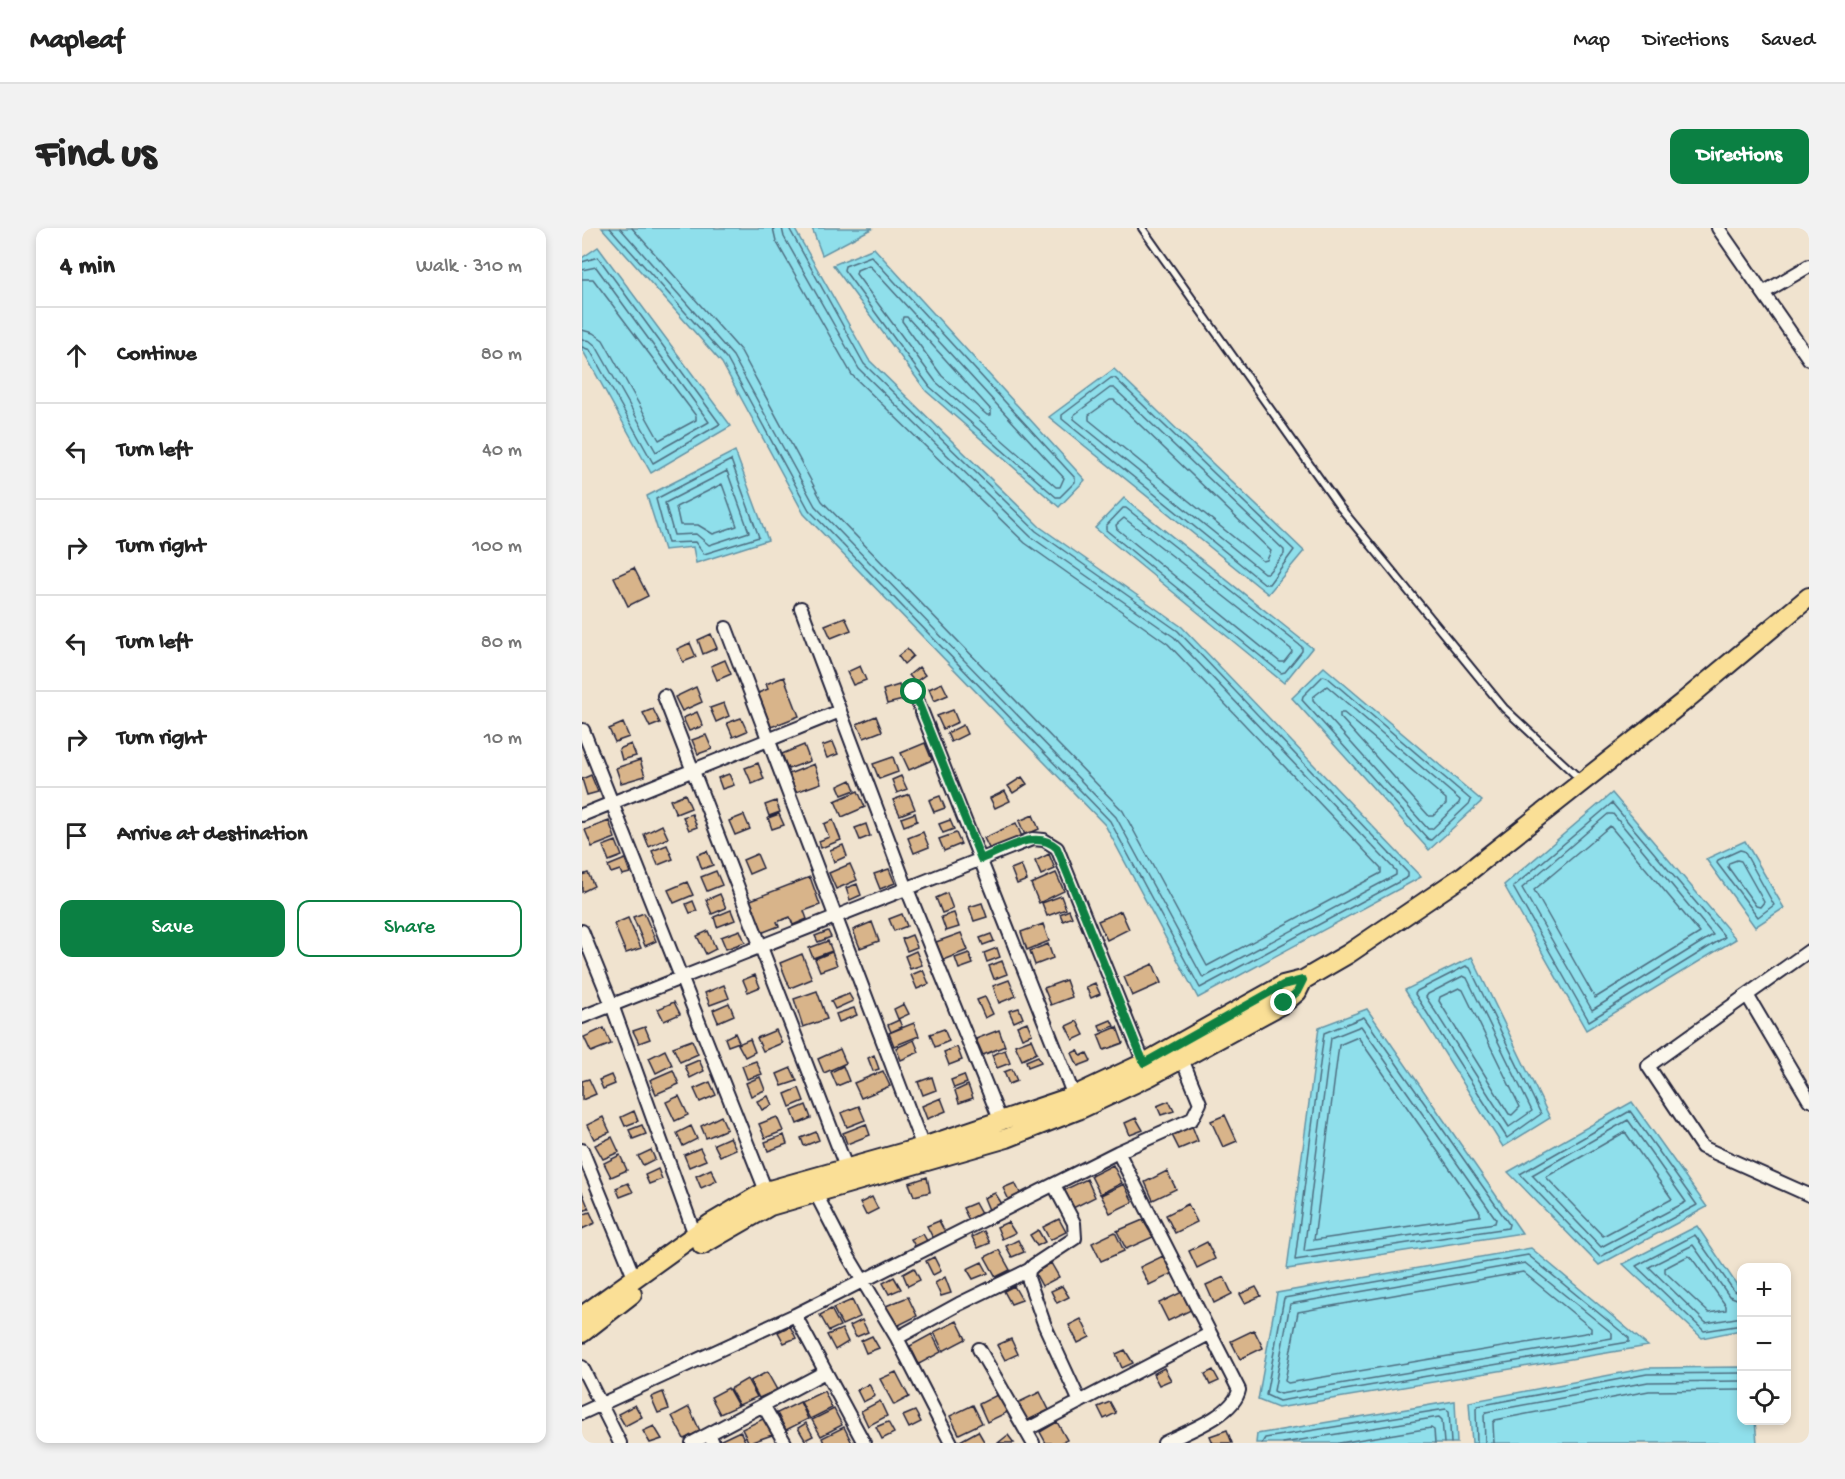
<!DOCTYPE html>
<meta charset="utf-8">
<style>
body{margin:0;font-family:"Gochi Hand",sans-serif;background:#f2f2f2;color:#222}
.controls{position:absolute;right:18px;bottom:18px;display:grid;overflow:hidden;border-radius:12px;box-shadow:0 3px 9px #0003}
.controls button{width:54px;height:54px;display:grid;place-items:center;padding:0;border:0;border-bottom:2px solid #e0e0e0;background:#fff;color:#222;font:30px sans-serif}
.stop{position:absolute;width:18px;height:18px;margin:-14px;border:4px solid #0b8043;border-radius:50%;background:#fff}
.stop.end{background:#0b8043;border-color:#fff;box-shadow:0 2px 6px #0008}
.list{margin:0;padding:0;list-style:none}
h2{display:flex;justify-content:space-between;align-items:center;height:78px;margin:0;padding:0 24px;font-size:26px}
h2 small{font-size:20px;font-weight:400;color:#767676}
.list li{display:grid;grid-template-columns:39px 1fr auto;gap:18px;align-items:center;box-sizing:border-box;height:96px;padding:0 24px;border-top:2px solid #e0e0e0}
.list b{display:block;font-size:22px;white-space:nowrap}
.list em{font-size:20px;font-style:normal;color:#767676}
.actions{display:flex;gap:12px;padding:18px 24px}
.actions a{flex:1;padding:14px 0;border:2px solid #0b8043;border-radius:12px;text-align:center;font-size:21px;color:#0b8043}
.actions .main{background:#0b8043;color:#fff}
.icon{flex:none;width:33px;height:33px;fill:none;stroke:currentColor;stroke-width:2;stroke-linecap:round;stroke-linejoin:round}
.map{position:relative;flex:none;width:1227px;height:1215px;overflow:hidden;border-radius:12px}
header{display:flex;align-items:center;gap:36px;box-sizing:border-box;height:84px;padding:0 30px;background:#fff;border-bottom:2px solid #e0e0e0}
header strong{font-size:28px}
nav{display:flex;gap:33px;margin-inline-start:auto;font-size:21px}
.intro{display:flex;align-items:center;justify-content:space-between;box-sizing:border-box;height:144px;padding:0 36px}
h1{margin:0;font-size:42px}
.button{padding:15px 27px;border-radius:12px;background:#0b8043;color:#fff;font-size:21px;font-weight:700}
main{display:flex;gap:36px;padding:0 36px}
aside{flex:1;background:#fff;border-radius:12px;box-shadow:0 3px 9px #0003}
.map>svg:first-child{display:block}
.water{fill:#8fdfeb;stroke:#6393a5;stroke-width:1.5}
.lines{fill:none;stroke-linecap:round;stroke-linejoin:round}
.shore{stroke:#4e6e81;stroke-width:1.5}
.building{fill:#d8b48a;stroke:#22223b;stroke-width:1.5}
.lane-casing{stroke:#22223b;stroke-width:10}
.street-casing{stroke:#22223b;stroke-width:16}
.primary-casing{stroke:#22223b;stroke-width:22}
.lane{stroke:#fbf7ec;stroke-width:6}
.street{stroke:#fbf7ec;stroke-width:12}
.primary{stroke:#fadf96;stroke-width:18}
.route{stroke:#0b8043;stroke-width:8}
</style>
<header>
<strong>Mapleaf</strong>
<nav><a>Map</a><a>Directions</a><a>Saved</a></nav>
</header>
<div class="intro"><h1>Find us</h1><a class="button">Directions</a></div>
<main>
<aside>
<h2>4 min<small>Walk · 310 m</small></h2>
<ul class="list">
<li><svg class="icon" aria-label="ahead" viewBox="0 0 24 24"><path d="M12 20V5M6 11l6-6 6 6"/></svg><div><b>Continue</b></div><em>80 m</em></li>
<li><svg class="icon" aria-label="left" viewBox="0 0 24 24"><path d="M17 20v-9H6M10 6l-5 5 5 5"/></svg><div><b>Turn left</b></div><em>40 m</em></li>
<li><svg class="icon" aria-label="right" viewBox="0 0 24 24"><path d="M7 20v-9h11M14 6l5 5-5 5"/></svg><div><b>Turn right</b></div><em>100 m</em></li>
<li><svg class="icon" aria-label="left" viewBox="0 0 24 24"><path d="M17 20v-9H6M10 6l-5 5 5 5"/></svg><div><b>Turn left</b></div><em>80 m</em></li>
<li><svg class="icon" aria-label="right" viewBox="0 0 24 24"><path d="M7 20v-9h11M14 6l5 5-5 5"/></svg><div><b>Turn right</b></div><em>10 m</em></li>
<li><svg class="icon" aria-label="arrive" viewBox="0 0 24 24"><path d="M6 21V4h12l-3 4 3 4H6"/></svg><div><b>Arrive at destination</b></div></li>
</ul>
<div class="actions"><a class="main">Save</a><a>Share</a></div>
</aside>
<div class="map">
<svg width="1227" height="1215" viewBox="0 0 1227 1215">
<rect width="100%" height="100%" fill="#f0e3cf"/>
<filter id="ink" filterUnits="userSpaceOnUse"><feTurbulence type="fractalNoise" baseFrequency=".0167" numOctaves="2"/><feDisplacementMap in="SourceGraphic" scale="12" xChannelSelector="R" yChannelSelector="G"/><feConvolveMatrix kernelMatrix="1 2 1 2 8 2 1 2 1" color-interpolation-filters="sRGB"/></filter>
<g filter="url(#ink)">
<path class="water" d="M20,0H212L287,132L458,299L600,399L839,649L616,770L523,597L222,286L140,135Z
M230,0H291L240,27Z
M16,19L149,198L69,245L0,121V30Z
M292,20L503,252L477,279L344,163L251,37Z
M532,141L722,323L686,366L467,189Z
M153,223L186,312L114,335L111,319L82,322L65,268Z
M542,270L730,420L702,455L513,300Z
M742,439L900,573L847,622L710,470Z
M1030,565L1154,711L1004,802L922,657Z
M1163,613L1202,680L1173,699L1124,631Z
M890,729L968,890L921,919L823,762Z
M785,781L940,1005L705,1041L737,799Z
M1050,874L1125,979L1017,1037L926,944Z
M1115,998L1159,1063V1102L1120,1110L1041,1036Z
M949,1020L1066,1118L696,1180L676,1172L695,1065Z
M1159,1139L1160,1192L1173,1193L1175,1215H890L887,1174L1065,1140Z
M873,1173L875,1215H674L675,1206Z"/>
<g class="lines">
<path class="shore" d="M28,0L145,131L227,282L528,593L618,760L826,649V645L596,403L454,303L282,136L207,0
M38,0L151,128L233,278L534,589L621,750L814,647V643L592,409L449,309L277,141L202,9L200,0
M50,0L159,123L240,273L541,583L625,738L799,645V640L586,416L443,315L270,147L194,13L191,0
M289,28L493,250V254L478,269H474L348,159L262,42L263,38Z
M0,34L16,29L138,196L71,235L8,122L0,119
M287,37L482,250L478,259H474L354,154L274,46L275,42Z
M0,42L14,39L127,194L74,224L14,118L8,113L0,111
M0,51H11L114,188V192L77,212L21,112L11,105L0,102
M321,89H325L409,182V187H405L360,148L320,93Z
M529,150H533L712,322L687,356H683L480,191V187Z
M528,160H532L702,322V326L686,345H682L492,191V187Z
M528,172H532L689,323L685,332L681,333L507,192V187Z
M149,232L177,309L122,326L113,314L86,315L74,271Z
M145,243L167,304L127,317L114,306L92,307L83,275Z
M140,256L155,298L131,306L116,297H98L94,279Z
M541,280H544L720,419V423L703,444L699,445L524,302V298Z
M542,290L709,421L710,424L702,434H698L535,301L534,297Z
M741,448L745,449L889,572L888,575L849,612L846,611L720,472L721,468Z
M745,458L878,572L877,575L850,601H846L731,472V469Z
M758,485H762L864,571V576L851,588H847L758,489Z
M1030,575L1143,709L1007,793L931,659Z
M1026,586H1031L1131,707L1010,782L940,660Z
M1028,598L1118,705L1013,770L952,662Z
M1158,622L1162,623L1192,677L1176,689L1135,635L1136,632Z
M1155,632L1159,633L1182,674L1178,679L1174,678L1146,639L1147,635Z
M884,738L888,740L959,886L925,910L833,766L835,763Z
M881,748L885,750L950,883L927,899L844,769L846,766Z
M877,760L881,762L938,879L930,887L927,886L857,773L858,769Z
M782,789L927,996L926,1000L713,1032L742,805Z
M779,798L914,991L913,995L722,1023L749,810Z
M776,809L898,984V988L732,1012L757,817Z
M1048,883L1115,977L1018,1029L938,946Z
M1046,892L1104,974L1019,1019L950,947Z
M1043,904L1090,971L1021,1008L964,949Z
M946,1027L1047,1110V1114L697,1173L684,1167L702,1070Z
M1106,1028L1109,1029L1144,1078V1082L1127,1085L1083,1044V1040Z
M943,1035L1030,1105V1110L698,1166L692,1163L708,1076Z
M941,1044L1009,1100V1104L706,1155L703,1153L716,1084Z
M1160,1066L1152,1063L1113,1007L1054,1038L1122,1103L1160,1097
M1160,1073L1147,1068L1111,1017L1067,1039L1124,1095L1160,1089
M680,1215L683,1210L864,1181L867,1183L869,1215
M701,1215L857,1189L860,1192L862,1215
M757,1215L849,1200L852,1202L853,1215
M895,1215L894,1181L896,1178L1065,1146L1160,1145
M903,1215L902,1187L904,1184L1066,1154L1160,1153
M912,1215L911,1195L913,1192L1067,1163L1160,1162"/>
</g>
<path class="building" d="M52,340L66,368L46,378L32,349Z
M263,389L269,402L249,410L243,397Z
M129,406L135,420L121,426L116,412Z
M108,415L114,429L101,434L95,421Z
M325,421L331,428L322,436L316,428Z
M143,432L149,446L135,452L129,438Z
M278,438L284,452L271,457L265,444Z
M337,439L343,447L333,454L327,447Z
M202,449L217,488L189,499L176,465L186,461L184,456Z
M360,455L366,467L352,473L347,461Z
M317,457L321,472L305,476L301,462Z
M114,459L120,474L100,483L93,469Z
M142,475L147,488L134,494L128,480Z
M71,481L78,495L68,499L61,485Z
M371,482L376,494L361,501L355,488Z
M115,484L121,498L107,503L101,490Z
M294,488L300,503L282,510L275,496Z
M159,490L165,503L151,509L145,495Z
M41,495L47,509L33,514L27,501Z
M381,497L385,506L369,514L365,505Z
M124,507L130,521L116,526L110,512Z
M251,514L256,526L245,530L240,518Z
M343,515L350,532L327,542L319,525Z
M49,516L54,528L40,532L37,521Z
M222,517L228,533L206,541L200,526Z
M311,529L316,544L297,551L291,536Z
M58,532L63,548L39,555L34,540Z
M176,535L182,551L170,556L163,540Z
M232,536L239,555L214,564L207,546Z
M147,546L152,557L140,561L136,550Z
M9,547L16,564L5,567L0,551Z
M319,548L325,561L315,565L310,552Z
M440,549L445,556L431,565L426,558Z
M269,552L273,562L260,567L256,558Z
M276,563L283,579L260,589L253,573Z
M423,563L428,573L413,580L408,570Z
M103,566L109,580L94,586L88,572Z
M327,566L333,581L318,587L311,572Z
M358,568L363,580L352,584L347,572Z
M194,573L198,584L187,588L183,577Z
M333,585L335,593L322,598L319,590Z
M110,586L115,599L107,602L101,589Z
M197,586L202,597L190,601L186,590Z
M162,587L168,601L153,607L147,593Z
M451,587L457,601L443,607L437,593Z
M251,592L259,612L239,620L237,613L247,609L242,596Z
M368,592L372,601L361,605L357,596Z
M27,593L33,610L10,619L3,602Z
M434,595L440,609L409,624L402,610Z
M284,596L288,608L278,612L273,600Z
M80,597L86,610L67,619L62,606Z
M341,604L347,619L332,625L326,610Z
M374,605L379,616L362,623L357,611Z
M34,613L40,628L27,633L21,618Z
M85,617L91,631L76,637L70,623Z
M261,617L265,628L252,634L248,622Z
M125,623L131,637L120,641L115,627Z
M175,626L181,640L167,646L161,632Z
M467,626L473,641L459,647L453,633Z
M43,631L48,645L40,647L38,642L29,645L26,638Z
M268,636L275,652L254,661L247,645Z
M439,637L445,652L435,656L429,641Z
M307,641L313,655L298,661L292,646Z
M134,643L140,657L125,663L119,649Z
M6,645L12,658L0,664V647Z
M474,645L482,663L457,675L449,656Z
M228,649L238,677L222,683L225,691L211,697L208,689L195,694L197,698L179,705L166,673Z
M105,654L111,667L92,675L86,662Z
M275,656L279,667L268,672L264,660Z
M365,665L371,681L360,685L354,670Z
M138,666L144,680L130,686L124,672Z
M479,668L484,681L465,688L460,675Z
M111,673L115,683L108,685L104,676Z
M400,675L405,689L392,693L387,679Z
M149,682L153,692L135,699L132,689Z
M487,682L490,689L481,693L478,686Z
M539,683L547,701L525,712L516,693Z
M62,685L74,713L63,718L51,689Z
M372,685L377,699L364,703L359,689Z
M320,686L325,698L312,703L307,691Z
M46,690L59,720L44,725L32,696Z
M290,694L297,713L278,720L271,702Z
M461,696L467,713L445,722L439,704Z
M158,702L163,714L144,721L139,709Z
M126,703L134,721L124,726L115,708Z
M246,703L249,709L236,714L233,708Z
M379,705L386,722L361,732L354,714Z
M409,706L412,713L401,717L398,710Z
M330,707L335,719L325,723L320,711Z
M246,713L250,723L231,730L227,720Z
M466,716L471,730L453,737L448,723Z
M415,720L418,729L405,734L402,725Z
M334,723L340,737L328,741L323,728Z
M250,724L255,737L238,743L233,731Z
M387,725L391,736L377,741L373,730Z
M220,726L230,751L208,760L198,735Z
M420,733L425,746L412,751L407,738Z
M571,736L579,755L550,768L542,749Z
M341,742L347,756L335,761L329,747Z
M173,747L178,759L166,764L161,752Z
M427,752L434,768L417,775L411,758Z
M484,752L490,769L469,777L462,760Z
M513,755L518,766L509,770L504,759Z
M142,757L147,770L128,777L123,765Z
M235,763L245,791L221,799L212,771Z
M267,766L271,773L253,781L249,773Z
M403,769L411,786L403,790L395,772Z
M92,774L98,786L82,793L76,781Z
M147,775L152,787L136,794L131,782Z
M322,776L327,786L316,791L312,781Z
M272,780L275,787L257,794L254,786Z
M437,780L441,790L432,794L427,783Z
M317,792L320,799L309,804L306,797Z
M529,792L532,798L519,803L517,797Z
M495,793L502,807L491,812L484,798Z
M445,794L450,806L440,810L435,798Z
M332,795L337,808L312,818L307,805Z
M63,799L68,811L57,815L51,803Z
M535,799L541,815L522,822L516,807Z
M22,800L29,816L9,824L2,809Z
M362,801L367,813L353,819L348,806Z
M194,802L200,815L181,823L175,810Z
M417,802L423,818L401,827L394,811Z
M153,805L157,814L146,818L143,810Z
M168,811L173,824L163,829L156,816Z
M449,811L455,825L440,832L433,817Z
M110,812L116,826L98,834L91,819Z
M332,812L337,824L319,832L314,820Z
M375,819L380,832L367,837L362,824Z
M258,821L264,835L242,845L236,831Z
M83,822L90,837L74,845L67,830Z
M423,822L428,835L415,840L410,827Z
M496,822L499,828L505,825L509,833L496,838L490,825Z
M292,827L297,841L291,843L286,830Z
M456,828L459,834L446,839L444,833Z
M117,832L122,843L108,850L103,838Z
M174,833L180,846L165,851L160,838Z
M261,838L267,853L255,858L249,844Z
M209,840L215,853L200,858L195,846Z
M430,841L435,853L427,856L422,844Z
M91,842L97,856L74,866L68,852Z
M301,843L308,858L279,870L272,855Z
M29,847L33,856L21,861L17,852Z
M382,847L385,855L372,860L369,852Z
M178,849L183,862L169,868L164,855Z
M350,849L354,862L341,867L336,854Z
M7,851L14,866L0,872V853Z
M128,854L134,867L118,874L112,861Z
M386,857L391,870L377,875L373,863Z
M217,860L222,873L208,879L203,866Z
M97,868L106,887L93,893L84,874Z
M186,868L190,877L180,882L175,873Z
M359,870L364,883L345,891L340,878Z
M587,873L592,883L579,887L575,878Z
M224,877L229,890L215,896L210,883Z
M277,878L283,892L265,899L259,885Z
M52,883L56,893L43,898L39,889Z
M643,887L655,913L641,919L629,893Z
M139,888L145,901L124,910L119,898Z
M21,889L28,904L12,911L5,897Z
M195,889L201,903L183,910L177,896Z
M554,890L561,902L548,907L543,895Z
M284,896L288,907L265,916L261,905Z
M60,897L64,906L51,911L47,902Z
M109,898L115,911L101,918L95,905Z
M610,898L616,913L597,921L590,907Z
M234,904L237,912L222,918L219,910Z
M202,907L205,916L186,923L183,914Z
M30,909L37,924L21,931L13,917Z
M148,909L154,921L138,928L132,916Z
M118,920L124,932L107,939L102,927Z
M69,922L73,931L61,937L56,928Z
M38,927L45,942L29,949L22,935Z
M531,937L540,955L518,966L509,948Z
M76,941L80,951L67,956L63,947Z
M129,941L135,953L119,960L114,948Z
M585,943L594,961L571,972L563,954Z
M345,949L348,964L332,968L327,955Z
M505,951L513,969L491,980L482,962Z
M46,955L51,964L38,969L34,960Z
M433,955L439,967L427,972L421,960Z
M542,956L551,974L528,985L519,967Z
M0,964L7,981L0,983Z
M413,965L420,976L407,982L402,970Z
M290,969L296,981L284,987L278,975Z
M393,975L399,986L387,992L381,980Z
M606,976L615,994L593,1005L584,987Z
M8,984L13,995L0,1001V987Z
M477,991L484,1004L468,1012L461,999Z
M561,992L571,1009L544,1021L535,1003Z
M357,993L363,1004L351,1010L345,998Z
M426,994L433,1005L420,1011L415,999Z
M456,1002L463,1014L455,1018L448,1007Z
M402,1003L408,1015L396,1020L390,1009Z
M533,1004L542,1023L519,1033L510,1015Z
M341,1006L345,1013L333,1018L329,1011Z
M436,1012L442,1024L430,1029L424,1018Z
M625,1014L633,1031L615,1040L607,1023Z
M417,1022L428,1042L414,1049L403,1029Z
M581,1028L590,1046L567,1057L558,1039Z
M352,1029L359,1043L351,1047L344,1033Z
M400,1034L406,1045L391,1051L385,1041Z
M469,1035L477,1049L460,1058L453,1045Z
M332,1040L338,1052L326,1058L321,1046Z
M312,1049L319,1061L307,1066L301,1055Z
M363,1049L369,1065L359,1068L353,1055Z
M642,1049L650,1066L632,1075L624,1057Z
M432,1058L440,1072L429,1076L422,1063Z
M480,1058L487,1069L475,1075L469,1063Z
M674,1059L679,1068L663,1075L658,1066Z
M600,1064L609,1082L586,1093L577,1075Z
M326,1069L335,1088L315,1098L304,1078Z
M270,1072L278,1089L260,1097L251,1080Z
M249,1081L258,1098L247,1103L238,1087Z
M499,1091L508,1109L496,1115L487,1097Z
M280,1092L286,1104L274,1109L268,1098Z
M375,1093L384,1111L361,1123L352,1104Z
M208,1098L214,1110L202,1115L196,1104Z
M260,1101L266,1114L253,1122L245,1107Z
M672,1102L681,1120L658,1131L649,1113Z
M350,1106L359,1124L337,1136L328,1118Z
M290,1108L297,1120L284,1125L279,1113Z
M429,1111L436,1126L423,1132L415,1117Z
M543,1122L551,1135L540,1140L534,1126Z
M582,1140L589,1152L577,1157L571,1146Z
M631,1142L637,1153L628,1157L623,1146Z
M185,1144L195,1162L177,1170L168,1153Z
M314,1144L327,1169L312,1177L298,1151Z
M165,1151L175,1169L157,1177L148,1161Z
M287,1156L293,1168L281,1174L275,1162Z
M146,1160L156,1178L138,1186L129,1169Z
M242,1163L250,1180L228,1191L219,1174Z
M81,1164L87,1181L76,1185L69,1169Z
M458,1164L467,1182L444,1193L435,1175Z
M419,1165L428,1183L405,1194L397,1176Z
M298,1173L305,1188L286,1198L279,1183Z
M218,1174L226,1191L204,1202L195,1185Z
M528,1174L534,1185L522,1191L516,1179Z
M53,1177L60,1189L43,1198L36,1186Z
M391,1177L400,1195L377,1206L368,1188Z
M107,1179L118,1203L102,1211L90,1188Z
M252,1181L260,1197L239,1208L230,1192Z
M333,1183L339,1194L327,1200L321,1188Z
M183,1190L190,1207L167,1215L160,1201Z
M306,1194L312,1205L300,1211L294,1199Z
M475,1194L485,1212L478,1215H464L458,1204Z
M224,1195L231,1208L223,1212L216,1200Z
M72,1198L80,1211L68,1215L61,1203Z
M262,1199L270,1215H242L240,1210Z
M645,1202L650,1215H631L628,1208Z
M158,1203L164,1215L135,1214Z
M396,1203L403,1215H380L378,1213Z
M426,1207L432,1215H416Z"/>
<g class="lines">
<g class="lane-casing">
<path id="lane" d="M560,0L757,278L922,480L999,552"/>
</g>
<g class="street-casing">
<path id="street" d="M1136,0L1227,131
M1181,65L1227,38
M219,380L325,661L419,894
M144,400L341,919
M332,464L492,868
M82,468L264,939
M1,502L184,963
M0,587L258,483
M0,703L30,777L113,1007
M1227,723L1165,767L1227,872
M1165,767L1066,838L1120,919L1227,967
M0,789L450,611L462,612L475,620L562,835
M0,922L52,1049
M536,924L657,1162C652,1187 604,1204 582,1215
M472,957L492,995L493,1010L452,1037L447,1042L446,1050L463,1098L498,1174
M233,964L266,1028L315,1110L369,1215
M213,1087L536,924L610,891L618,875L600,831
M315,1110L377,1076L447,1042
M397,1121L451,1215
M0,1139L38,1215
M181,1177L203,1215
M0,1185L213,1087L282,1215
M444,1202L627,1106
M127,1206L243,1144
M110,1215L127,1206L131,1215"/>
</g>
<g class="primary-casing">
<path id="primary" d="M120,1017L188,978L425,910L496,882L568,848L702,775L715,764L721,752
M0,1088L128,996L184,963L341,919L492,868L562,835L701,757L721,752L766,726L881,648L1100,475L1227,369
M0,1105L50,1066"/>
</g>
<use href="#lane" class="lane"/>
<use href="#street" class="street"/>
<use href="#primary" class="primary"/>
</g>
</g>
<g class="lines" filter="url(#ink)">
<path class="route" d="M332,464L399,631C422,622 454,600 475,620L562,835L701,757L721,752L715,764L702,775"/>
</g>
</svg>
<div class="controls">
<button>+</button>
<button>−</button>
<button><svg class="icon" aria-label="locate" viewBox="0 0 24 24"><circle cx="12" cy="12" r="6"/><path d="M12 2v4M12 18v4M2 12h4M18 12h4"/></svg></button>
</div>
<div class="stop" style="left:332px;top:464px"></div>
<div class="stop end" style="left:702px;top:775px"></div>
</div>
</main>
